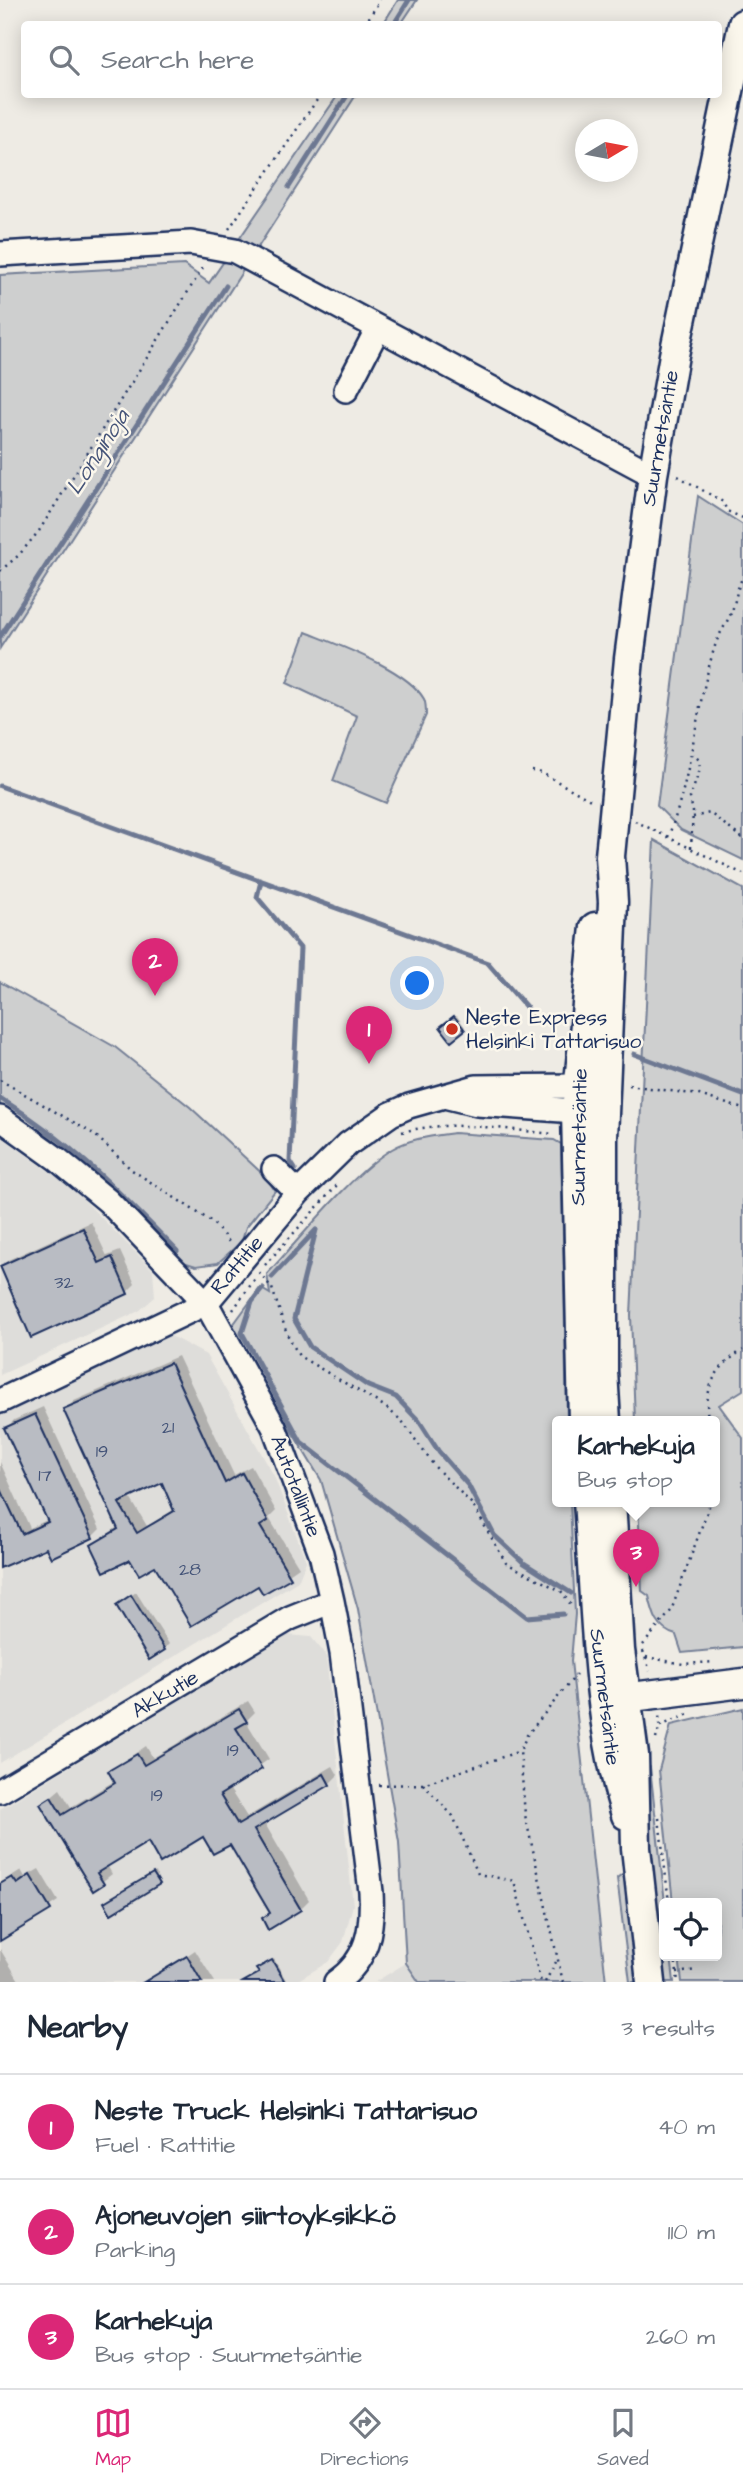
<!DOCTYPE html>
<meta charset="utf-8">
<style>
body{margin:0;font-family:"Architects Daughter",sans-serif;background:#f2f2f3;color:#1f2937}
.controls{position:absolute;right:21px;bottom:21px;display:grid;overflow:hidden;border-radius:7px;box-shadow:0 4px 18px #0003}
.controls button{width:63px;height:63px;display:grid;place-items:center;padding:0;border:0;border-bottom:2px solid #e0e1e3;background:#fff;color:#1f2937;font:35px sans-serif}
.compass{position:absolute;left:575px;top:119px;width:63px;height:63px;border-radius:50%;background:#fff;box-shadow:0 4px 18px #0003;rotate:80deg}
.you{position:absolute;left:418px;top:984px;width:24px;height:24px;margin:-18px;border:5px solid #fff;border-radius:50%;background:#1a73e8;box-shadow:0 0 0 10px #1a73e833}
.badge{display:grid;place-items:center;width:46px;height:46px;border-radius:50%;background:#db2777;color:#fff;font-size:23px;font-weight:700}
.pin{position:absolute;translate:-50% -58px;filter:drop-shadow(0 2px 4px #0008)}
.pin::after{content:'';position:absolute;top:37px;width:24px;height:21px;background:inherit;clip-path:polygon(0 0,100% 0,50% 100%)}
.popup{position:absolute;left:552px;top:1416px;width:168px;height:91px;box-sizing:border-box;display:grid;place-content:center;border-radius:7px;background:#fff;filter:drop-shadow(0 2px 5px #0005);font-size:23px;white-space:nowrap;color:#747a83}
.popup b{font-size:26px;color:#1f2937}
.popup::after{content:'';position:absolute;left:50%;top:100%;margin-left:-14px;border:14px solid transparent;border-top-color:#fff}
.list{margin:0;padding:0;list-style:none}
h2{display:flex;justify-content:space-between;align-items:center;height:91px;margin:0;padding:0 28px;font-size:30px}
h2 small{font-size:23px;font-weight:400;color:#747a83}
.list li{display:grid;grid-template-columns:46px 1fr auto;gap:21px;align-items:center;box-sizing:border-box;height:105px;padding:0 28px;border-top:2px solid #e0e1e3}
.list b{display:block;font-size:26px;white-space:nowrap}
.list p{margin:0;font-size:23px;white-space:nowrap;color:#747a83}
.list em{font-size:23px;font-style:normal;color:#747a83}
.icon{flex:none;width:38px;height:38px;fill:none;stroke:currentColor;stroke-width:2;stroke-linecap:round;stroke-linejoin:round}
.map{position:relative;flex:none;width:743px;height:1982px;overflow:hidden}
.search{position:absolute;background:#fff;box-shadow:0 4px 18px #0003;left:21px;right:21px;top:21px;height:77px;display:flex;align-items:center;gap:18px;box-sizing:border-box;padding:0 24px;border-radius:7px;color:#747a83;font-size:26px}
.sheet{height:406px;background:#fff}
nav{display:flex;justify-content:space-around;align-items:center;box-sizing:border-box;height:98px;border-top:2px solid #e0e1e3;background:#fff;font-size:19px;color:#747a83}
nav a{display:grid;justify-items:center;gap:4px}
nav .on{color:#db2777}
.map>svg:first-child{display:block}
.built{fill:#deddda}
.green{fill:#cecfcf;stroke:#747f96;stroke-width:2}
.shadow{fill:#0003;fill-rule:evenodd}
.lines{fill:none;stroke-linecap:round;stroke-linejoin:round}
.stream{stroke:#6d7892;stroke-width:5}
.building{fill:#b9bcc3;stroke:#1b2f5e;stroke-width:2;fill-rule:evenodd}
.minor-casing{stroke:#1b2f5e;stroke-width:28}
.major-casing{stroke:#1b2f5e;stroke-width:33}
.path{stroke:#1b2f5e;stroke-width:2.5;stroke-dasharray:2 5;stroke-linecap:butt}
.minor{stroke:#fbf7ec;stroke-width:23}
.major{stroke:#fbf7ec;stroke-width:28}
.poi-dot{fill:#c8321e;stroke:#fbf7ec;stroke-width:2.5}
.labels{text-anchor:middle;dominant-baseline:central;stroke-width:5;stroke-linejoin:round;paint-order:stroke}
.number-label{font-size:18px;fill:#425277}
.street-label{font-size:21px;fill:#1b2f5e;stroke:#fbf7ec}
.poi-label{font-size:21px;fill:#1b2f5e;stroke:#fbf7ec;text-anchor:start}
.water-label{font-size:23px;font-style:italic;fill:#445378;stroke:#fbf7ec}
</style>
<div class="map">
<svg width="743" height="1982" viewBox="0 0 743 1982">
<rect width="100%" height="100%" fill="#eeebe4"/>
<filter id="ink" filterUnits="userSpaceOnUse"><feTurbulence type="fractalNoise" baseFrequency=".0143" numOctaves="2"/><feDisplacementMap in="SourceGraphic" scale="14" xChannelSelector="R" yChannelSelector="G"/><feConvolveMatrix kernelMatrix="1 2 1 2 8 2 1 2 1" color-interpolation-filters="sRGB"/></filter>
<g filter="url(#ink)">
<path class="built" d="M0,1136L72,1188L153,1270L155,1297L139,1311L0,1375Z
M169,1335L206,1355L274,1476L306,1561L298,1581L0,1763V1414Z
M288,1635L311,1637L326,1655L353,1905L343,1942L328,1962L295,1982H0V1809Z
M406,1963L419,1982H375Z"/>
<path class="green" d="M398,0H417L401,24H383Z
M338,95H356L0,648V275L184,265L209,283Z
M698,496L743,525V860L681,830L657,806Z
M306,632C338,645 407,669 424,699C426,703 426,710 426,715L386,803L333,781L357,716L287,683Z
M654,840L743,889V1390L719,1405L743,1438V1647L682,1653L676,1635C657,1630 653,1614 649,1596L642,1591L638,1501H715V1421H635L631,1315Z
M0,982L115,1047L190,1107L267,1178L275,1191L246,1227L242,1241L218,1263L196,1266L183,1262L47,1134L0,1105Z
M454,1133L554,1140L561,1144L567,1421H557V1501H570L575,1614L571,1661L606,1982H419L406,1963L399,1842L358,1609L321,1480L230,1329L260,1288L270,1294L267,1274C300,1239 353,1172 392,1149C411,1138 433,1136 454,1133Z
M743,1708V1982H682L679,1956H717V1903H673L659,1770L671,1725Z
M642,1762L650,1767L665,1903L664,1956H671L674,1982H661Z
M622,1874L626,1882L640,1982H630L617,1878Z"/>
<path class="shadow" d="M457,1016L465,1027L452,1038L443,1027Z
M91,1222L107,1256L120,1251L135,1284L127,1292L32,1336L0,1268L8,1260Z
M178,1356L234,1475L251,1466L276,1511L269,1518L299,1567L263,1592L258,1584L156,1563L93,1545L119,1526L65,1410L74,1401ZM162,1481L175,1509L147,1526L129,1496Z
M43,1407L100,1529L92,1537L47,1545L0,1563V1462L30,1528L49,1519L7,1428L14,1420Z
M136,1592L169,1644L164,1649L118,1605Z
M248,1701L255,1712L246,1721L269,1759L229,1788L247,1817L333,1766L338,1775L329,1784L264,1822L309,1900L300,1909L264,1919L271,1911L230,1842L203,1835L148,1840L107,1865L112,1874L94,1888L42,1804L60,1789L71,1807L116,1780L110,1771L146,1746L153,1758Z
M39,1869L58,1901L0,1938V1883L21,1870L25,1877Z
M156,1872L159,1883L108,1901Z
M0,1949L20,1982H0Z
M195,1950L215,1982H165L160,1974Z
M274,1959L287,1982H258L260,1967Z"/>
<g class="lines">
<path class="stream" d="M394,24L409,0
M289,187L348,94
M0,637L226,286
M0,786L488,963L540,1023
M261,881L257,897L300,948L290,1161L295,1169
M634,1054L743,1095
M0,1098C71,1142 119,1191 177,1251
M316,1230L294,1319L310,1347L368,1386L396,1397L419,1421L439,1452L468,1485L494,1535L524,1563L571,1593
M272,1277L316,1230
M263,1288L252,1302L242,1333L301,1442L527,1617L563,1614"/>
</g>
<path class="building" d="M454,1016L465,1030L451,1041L440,1027Z
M83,1228L99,1263L112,1257L128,1294L31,1338L0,1266Z
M170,1363L225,1483L242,1473L268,1521L260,1526L291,1578L263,1594L258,1586L191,1626L155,1566L139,1575L130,1560L104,1572L91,1545L118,1529L63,1409ZM162,1483L174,1511L137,1533L119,1503Z
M35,1414L93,1538L51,1558L46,1548L0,1568V1487L22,1534L48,1522L4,1428Z
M131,1595L165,1650L149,1660L116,1605Z
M239,1709L247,1722L236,1728L262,1769L220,1795L238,1825L324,1774L330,1785L254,1830L301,1910L268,1930L262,1918L270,1913L230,1845L213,1854L203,1837L160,1863L148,1842L97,1873L104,1884L93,1891L40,1804L51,1797L62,1815L115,1783L108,1771L137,1754L144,1765Z
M153,1873L160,1884L111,1914L104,1902Z
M30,1875L51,1910L0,1941V1884L12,1877L17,1884Z
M187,1956L202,1982H144Z
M272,1960L285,1982H243L259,1973L256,1969Z"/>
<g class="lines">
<g class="minor-casing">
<path id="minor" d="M0,254L191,243L235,251L653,475
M346,390L378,328
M448,1097L477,1104L576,1111L589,1104
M0,1118L57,1159L108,1201L206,1303L274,1427L321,1553L332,1601L342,1653L371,1892C373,1929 368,1960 336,1982
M274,1169L298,1193
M0,1401L206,1303L298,1193L348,1144L391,1114L409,1106L476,1087L578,1086L594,1094
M0,1791L290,1618L332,1601"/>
</g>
<g class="major-casing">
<path id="major" d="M583,1421L576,1111L595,927
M606,1421L603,1371V1138L613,902L610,856L629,659L653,475L674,355L743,24
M588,1501C596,1607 595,1713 626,1815
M611,1501L620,1650L634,1755L636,1848L651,1982
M608,1700L743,1683"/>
</g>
<path class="path" d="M365,24L380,0
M229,229L321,94
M678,476L723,502L727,511L743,518
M0,571L19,555L39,531L204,266
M532,771L542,773L594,802
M693,817L710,813L743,839
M635,821L743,874
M668,837C693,775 695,706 716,643C720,632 727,623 731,613C736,602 736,588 743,577
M691,848L693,812L690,798L700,769L699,760L693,754
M0,1080L94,1134L132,1170L212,1222L230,1243
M629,1085L699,1095L743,1109
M402,1132C451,1119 505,1130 555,1134
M265,1265L338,1184
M259,1272L272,1288L287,1334L299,1356L384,1406L402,1421L435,1467L472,1504L506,1563L561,1591L571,1605
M233,1310L257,1276
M708,1421C704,1388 714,1368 743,1350
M643,1645L671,1611L711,1501
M643,1651L650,1671
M646,1657L683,1664L715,1662
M660,1726L689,1714
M656,1739L660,1726L659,1715
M423,1784L453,1816L478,1874L514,1881L541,1982
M379,1785L423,1784L520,1751
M659,1818L669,1903
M675,1956L678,1982
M677,1973L696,1970
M545,1982L556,1962
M563,1982L525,1815L520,1751L527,1735L576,1675"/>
<use href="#minor" class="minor"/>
<use href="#major" class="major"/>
</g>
</g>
<circle class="poi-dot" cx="452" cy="1029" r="7"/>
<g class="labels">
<g class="number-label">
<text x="64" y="1282">32</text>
<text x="168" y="1427">21</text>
<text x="102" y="1451">19</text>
<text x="45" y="1475">17</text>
<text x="190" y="1569">28</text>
<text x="233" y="1750">19</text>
<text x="157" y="1795">19</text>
</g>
<g class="street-label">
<text transform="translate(660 438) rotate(-80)">Suurmetsäntie</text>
<text transform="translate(579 1137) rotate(-89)">Suurmetsäntie</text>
<text transform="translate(237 1265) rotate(-50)">Rattitie</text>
<text transform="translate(296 1486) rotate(69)">Autotallintie</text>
<text transform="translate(165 1694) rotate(-31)">Akkutie</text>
<text transform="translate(605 1697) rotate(83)">Suurmetsäntie</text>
</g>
<g class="poi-label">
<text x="466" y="1017">Neste Express<tspan x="466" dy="24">Helsinki Tattarisuo</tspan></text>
</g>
<g class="water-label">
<text transform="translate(98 452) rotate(-57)">Longinoja</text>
</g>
</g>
</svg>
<div class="controls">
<button><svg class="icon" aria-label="locate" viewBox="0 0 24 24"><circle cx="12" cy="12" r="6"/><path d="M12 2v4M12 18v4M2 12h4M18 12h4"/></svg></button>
</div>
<svg class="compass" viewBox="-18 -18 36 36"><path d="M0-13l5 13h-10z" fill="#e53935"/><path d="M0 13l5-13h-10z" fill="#747a83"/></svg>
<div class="you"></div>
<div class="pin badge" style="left:369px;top:1064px">1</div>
<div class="pin badge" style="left:155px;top:996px">2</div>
<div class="pin badge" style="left:636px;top:1587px">3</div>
<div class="popup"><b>Karhekuja</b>Bus stop</div>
<div class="search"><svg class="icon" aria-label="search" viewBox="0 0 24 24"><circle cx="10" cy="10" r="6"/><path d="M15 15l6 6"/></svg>Search here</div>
</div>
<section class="sheet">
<h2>Nearby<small>3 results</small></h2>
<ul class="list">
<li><span class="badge">1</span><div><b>Neste Truck Helsinki Tattarisuo</b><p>Fuel · Rattitie</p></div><em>40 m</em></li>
<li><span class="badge">2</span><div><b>Ajoneuvojen siirtoyksikkö</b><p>Parking</p></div><em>110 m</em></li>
<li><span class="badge">3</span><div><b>Karhekuja</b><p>Bus stop · Suurmetsäntie</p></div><em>260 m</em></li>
</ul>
</section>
<nav>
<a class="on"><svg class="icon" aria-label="map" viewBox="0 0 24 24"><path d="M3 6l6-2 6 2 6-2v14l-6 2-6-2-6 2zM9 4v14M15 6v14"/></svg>Map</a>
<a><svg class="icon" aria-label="directions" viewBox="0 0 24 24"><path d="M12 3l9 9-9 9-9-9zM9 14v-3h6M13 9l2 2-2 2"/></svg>Directions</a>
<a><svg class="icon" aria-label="saved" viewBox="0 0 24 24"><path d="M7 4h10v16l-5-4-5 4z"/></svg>Saved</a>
</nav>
